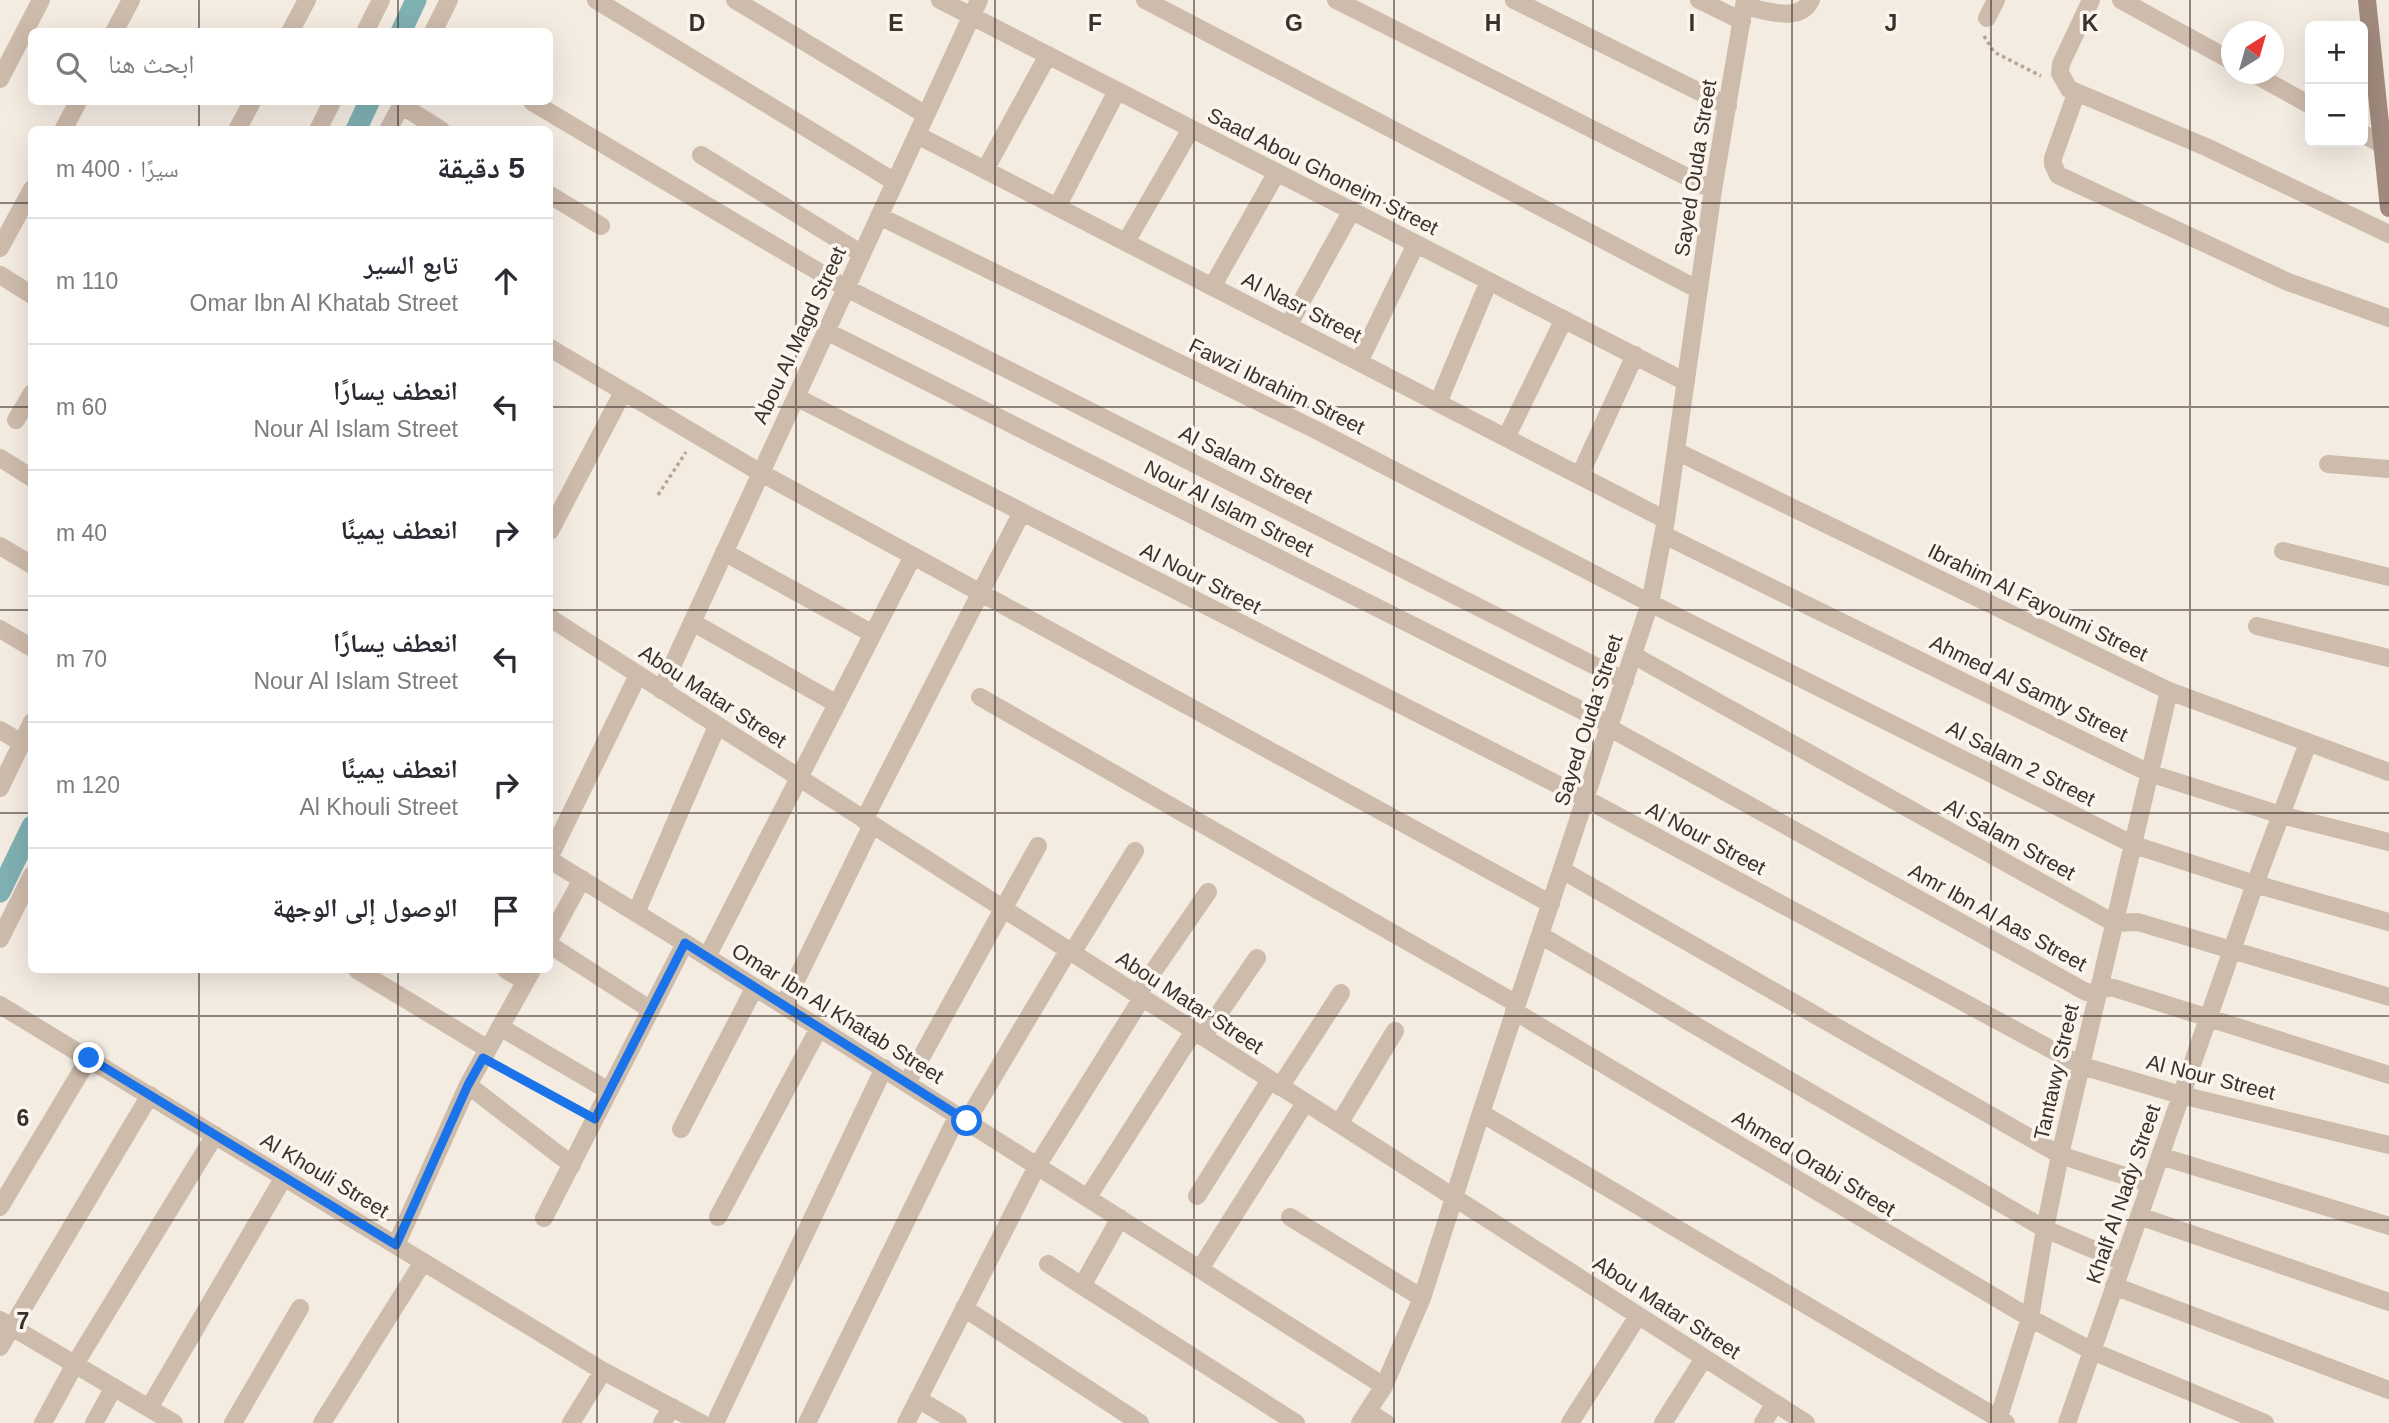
<!DOCTYPE html>
<html lang="ar">
<meta charset="utf-8">
<style>
body{margin:0;font-family:Helvetica,"Noto Naskh Arabic",sans-serif;background:#f7f7f7;color:#2b2b33;direction:rtl}
.controls{position:absolute;right:21px;top:21px;display:grid;overflow:hidden;border-radius:10px;box-shadow:0 7px 28px #0002}
.controls button{width:63px;height:63px;display:grid;place-items:center;padding:0;border:0;border-bottom:2px solid #e1e1e2;background:#fff;color:#2b2b33;font:35px sans-serif}
.compass{position:absolute;left:2221px;top:21px;width:63px;height:63px;border-radius:50%;background:#fff;box-shadow:0 7px 28px #0002;rotate:37deg}
.stop{position:absolute;width:21px;height:21px;margin:-16px;border:5px solid #1a73e8;border-radius:50%;background:#fff}
.stop.end{background:#1a73e8;border-color:#fff;box-shadow:0 2px 7px #0008}
.list{margin:0;padding:0;list-style:none}
h2{display:flex;justify-content:space-between;align-items:center;height:91px;margin:0;padding:0 28px;font-size:30px}
h2 small{font-size:23px;font-weight:400;color:#7c7c81}
.list li{display:grid;grid-template-columns:46px 1fr auto;gap:21px;align-items:center;box-sizing:border-box;height:126px;padding:0 28px;border-top:2px solid #e1e1e2}
.list b{display:block;font-size:26px;white-space:nowrap}
.list p{margin:0;font-size:23px;white-space:nowrap;color:#7c7c81}
.list em{font-size:23px;font-style:normal;color:#7c7c81}
.icon{flex:none;width:38px;height:38px;fill:none;stroke:currentColor;stroke-width:2;stroke-linecap:round;stroke-linejoin:round}
.map{position:relative;flex:none;width:2389px;height:1423px;overflow:hidden;direction:ltr}
.search{position:absolute;background:#fff;box-shadow:0 7px 28px #0002;left:28px;top:28px;width:525px;height:77px;display:flex;align-items:center;gap:18px;box-sizing:border-box;padding:0 24px;border-radius:10px;color:#7c7c81;font-size:26px}
.panel{position:absolute;background:#fff;box-shadow:0 7px 28px #0002;left:28px;top:126px;width:525px;height:847px;border-radius:10px;direction:rtl}
.map>svg:first-child{display:block}
.lines{fill:none;stroke-linecap:round;stroke-linejoin:round}
.canal{stroke:#7fb0b2;stroke-width:21}
.path{stroke:#b9a596;stroke-width:3.5;stroke-dasharray:3.5 3.5;stroke-linecap:butt}
.street{stroke:#cdbbac;stroke-width:18}
.secondary{stroke:#a18a7d;stroke-width:18}
.route{stroke:#1a73e8;stroke-width:9}
.grid{fill:none;stroke:#3b302b;stroke-width:2;stroke-opacity:0.55}
.labels{text-anchor:middle;dominant-baseline:central;stroke-width:7;stroke-linejoin:round;paint-order:stroke}
.street-label{font-size:21px;fill:#3b302b;stroke:#fbf5ee}
.grid-label{font-size:23px;text-anchor:middle;font-weight:bold;fill:#3b302b;stroke:#fbf5ee;stroke-width:7;stroke-linejoin:round;paint-order:stroke}
</style>
<div class="map">
<svg width="2389" height="1423" viewBox="0 0 2389 1423">
<rect width="100%" height="100%" fill="#f4ebe1"/>
<g class="lines">
<path class="canal" d="M401,32L416,0
M356,130L369,102
M0,892L32,826"/>
<path class="path" d="M1984,36L1994,52L2041,76
M658,495L686,452
M500,1067L580,1110"/>
<path class="street" d="M596,0L895,182
M735,0L926,115
M940,0L1686,382
M1145,0L1699,290
M1336,0L1713,190
M1514,0L1728,106
M1699,0L1742,21
M2091,0L2061,64L2060,73L2069,89L2206,147L2389,234
M2121,0L2232,61
M1744,6C1766,10 1799,24 1811,0
M1987,18L1996,0
M114,32L131,0
M290,32L307,0
M365,32L381,0
M433,32L449,0
M2254,74L2310,105
M0,79L41,0
M2076,94L2053,158V164L2058,175L2288,282L2389,318
M532,102L846,288L1625,681
M401,105L441,130
M63,130L78,102
M237,130L252,102
M318,130L332,102
M388,130L403,102
M2363,134L2383,145
M917,135L1666,520
M701,155L862,254
M985,170L1048,55
M550,195L601,226
M1057,207L1117,91
M879,216L1316,430L1650,603L2134,845L2255,884L2389,922
M1126,242L1191,129
M0,248L32,189
M0,275L32,295
M1212,287L1277,172
M1288,326L1352,210
M826,331L1611,725
M550,348L761,473L1551,904
M1359,362L1416,244
M796,397L1586,799L2082,1066L2181,1095L2389,1145
M1438,403L1489,281
M16,420L32,393
M1506,438L1564,319
M1676,451L2169,691L2389,772
M0,458L32,478
M2328,464L2389,469
M1580,475L1635,355
M550,531L623,392
M1664,535L2149,773L2281,815L2389,842
M0,546L32,565
M2283,551L2389,577
M724,552L873,634
M550,618L1806,1423
M692,622L837,704
M2257,626L2389,658
M0,629L32,648
M1633,655L2114,923L2138,922L2389,997
M661,690L979,0
M980,697L1517,1004
M1610,728L2086,992C2097,994 2104,986 2114,988L2389,1075
M0,730L22,743
M0,788L32,722
M864,820L1022,512
M550,856L638,675
M550,860L685,943L1384,1386
M1562,870L2060,1155L2150,1184
M636,913L717,726
M1540,935L2045,1229L2123,1262
M550,938L582,879
M0,939L32,875
M550,945L651,1010
M1072,953L1135,851
M707,957L913,556
M357,970L488,1049
M506,970L525,981
M1137,995L1208,892
M0,1005L603,1371L701,1423
M784,1005L872,825
M1514,1011L2030,1318L2092,1351L2265,1423
M500,1027L609,1091
M1203,1037L1257,958
M907,1083L1038,846
M468,1085L572,1165
M1280,1087L1341,993
M1481,1113L2006,1423
M967,1121L1068,951
M1339,1124L1395,1031
M681,1129L755,987
M2160,1156L2389,1226
M1197,1196L1270,1080
M1088,1197L1194,1031
M0,1207L89,1058
M2139,1216L2389,1302
M718,1217L819,1028
M1290,1217L1422,1298
M544,1218L685,943
M396,1245L468,1085L532,970
M1048,1264L1296,1423
M1200,1269L1305,1103
M1082,1286L1120,1218
M2114,1286L2389,1390
M964,1308L1140,1423
M0,1320L174,1423
M0,1347L150,1095
M918,1399L958,1423
M149,1408L284,1177
M1368,1412L1386,1423
M43,1423L75,1364L215,1135
M94,1423L114,1387
M233,1423L300,1308
M322,1423L423,1262
M571,1423L603,1371
M662,1423L672,1407
M715,1423L884,1068
M807,1423L958,1115
M906,1423L1037,1166L1142,998
M1360,1423L1384,1386L1422,1298L1481,1113L1650,603L1666,520L1713,190L1745,0
M1570,1423L1638,1316
M1663,1423L1704,1358
M1763,1423L1775,1403
M1997,1423L2030,1318L2045,1229L2060,1155L2169,691
M2067,1423L2255,884L2308,743"/>
<path class="secondary" d="M2367,0L2389,208"/>
</g>
<g class="lines">
<path class="route" d="M89,1058L396,1245L468,1085L483,1058L595,1119L685,943L967,1121"/>
</g>
<path class="grid" d="M199,0V32M398,0V32M597,0V1423M796,0V1423M995,0V1423M1194,0V1423M1394,0V1423M1593,0V1423M1792,0V1423M1991,0V1423M2190,0V1423M199,102V130M398,102V130M0,203H32M550,203H2389M0,407H32M550,407H2389M0,610H32M550,610H2389M0,813H32M550,813H2389M199,970V1423M398,970V1423M0,1016H2389M0,1220H2389"/>
<g class="labels">
<g class="street-label">
<text transform="translate(1695 168) rotate(-81)">Sayed Ouda Street</text>
<text transform="translate(1323 171) rotate(27)">Saad Abou Ghoneim Street</text>
<text transform="translate(1302 307) rotate(27)">Al Nasr Street</text>
<text transform="translate(799 335) rotate(-65)">Abou Al Magd Street</text>
<text transform="translate(1277 386) rotate(26)">Fawzi Ibrahim Street</text>
<text transform="translate(1246 464) rotate(27)">Al Salam Street</text>
<text transform="translate(1229 508) rotate(27)">Nour Al Islam Street</text>
<text transform="translate(1201 578) rotate(27)">Al Nour Street</text>
<text transform="translate(2038 602) rotate(26)">Ibrahim Al Fayoumi Street</text>
<text transform="translate(2029 688) rotate(26)">Ahmed Al Samty Street</text>
<text transform="translate(713 696) rotate(33)">Abou Matar Street</text>
<text transform="translate(1588 720) rotate(-72)">Sayed Ouda Street</text>
<text transform="translate(2021 763) rotate(27)">Al Salam 2 Street</text>
<text transform="translate(1706 838) rotate(28)">Al Nour Street</text>
<text transform="translate(2010 839) rotate(29)">Al Salam Street</text>
<text transform="translate(1998 917) rotate(29)">Amr Ibn Al Aas Street</text>
<text transform="translate(1190 1002) rotate(33)">Abou Matar Street</text>
<text transform="translate(838 1013) rotate(32)">Omar Ibn Al Khatab Street</text>
<text transform="translate(2056 1072) rotate(-77)">Tantawy Street</text>
<text transform="translate(2211 1077) rotate(14)">Al Nour Street</text>
<text transform="translate(1814 1163) rotate(31)">Ahmed Orabi Street</text>
<text transform="translate(325 1175) rotate(31)">Al Khouli Street</text>
<text transform="translate(2123 1194) rotate(-71)">Khalf Al Nady Street</text>
<text transform="translate(1667 1307) rotate(33)">Abou Matar Street</text>
</g>
</g>
<g class="grid-label">
<text x="697" y="31">D</text>
<text x="896" y="31">E</text>
<text x="1095" y="31">F</text>
<text x="1294" y="31">G</text>
<text x="1493" y="31">H</text>
<text x="1692" y="31">I</text>
<text x="1891" y="31">J</text>
<text x="2090" y="31">K</text>
<text x="23" y="1126">6</text>
<text x="23" y="1329">7</text>
</g>
</svg>
<div class="controls">
<button>+</button>
<button>−</button>
</div>
<svg class="compass" viewBox="-18 -18 36 36"><path d="M0-13l5 13h-10z" fill="#e53935"/><path d="M0 13l5-13h-10z" fill="#7c7c81"/></svg>
<div class="stop" style="left:967px;top:1121px"></div>
<div class="stop end" style="left:89px;top:1058px"></div>
<div class="search"><svg class="icon" aria-label="search" viewBox="0 0 24 24"><circle cx="10" cy="10" r="6"/><path d="M15 15l6 6"/></svg>ابحث هنا</div>
<section class="panel">
<h2>5 دقيقة<small>سيرًا · 400 m</small></h2>
<ul class="list">
<li><svg class="icon" aria-label="ahead" viewBox="0 0 24 24"><path d="M12 20V5M6 11l6-6 6 6"/></svg><div><b>تابع السير</b><p>Omar Ibn Al Khatab Street</p></div><em>110 m</em></li>
<li><svg class="icon" aria-label="left" viewBox="0 0 24 24"><path d="M17 20v-9H6M10 6l-5 5 5 5"/></svg><div><b>انعطف يسارًا</b><p>Nour Al Islam Street</p></div><em>60 m</em></li>
<li><svg class="icon" aria-label="right" viewBox="0 0 24 24"><path d="M7 20v-9h11M14 6l5 5-5 5"/></svg><div><b>انعطف يمينًا</b></div><em>40 m</em></li>
<li><svg class="icon" aria-label="left" viewBox="0 0 24 24"><path d="M17 20v-9H6M10 6l-5 5 5 5"/></svg><div><b>انعطف يسارًا</b><p>Nour Al Islam Street</p></div><em>70 m</em></li>
<li><svg class="icon" aria-label="right" viewBox="0 0 24 24"><path d="M7 20v-9h11M14 6l5 5-5 5"/></svg><div><b>انعطف يمينًا</b><p>Al Khouli Street</p></div><em>120 m</em></li>
<li><svg class="icon" aria-label="arrive" viewBox="0 0 24 24"><path d="M6 21V4h12l-3 4 3 4H6"/></svg><div><b>الوصول إلى الوجهة</b></div></li>
</ul>
</section>
</div>
